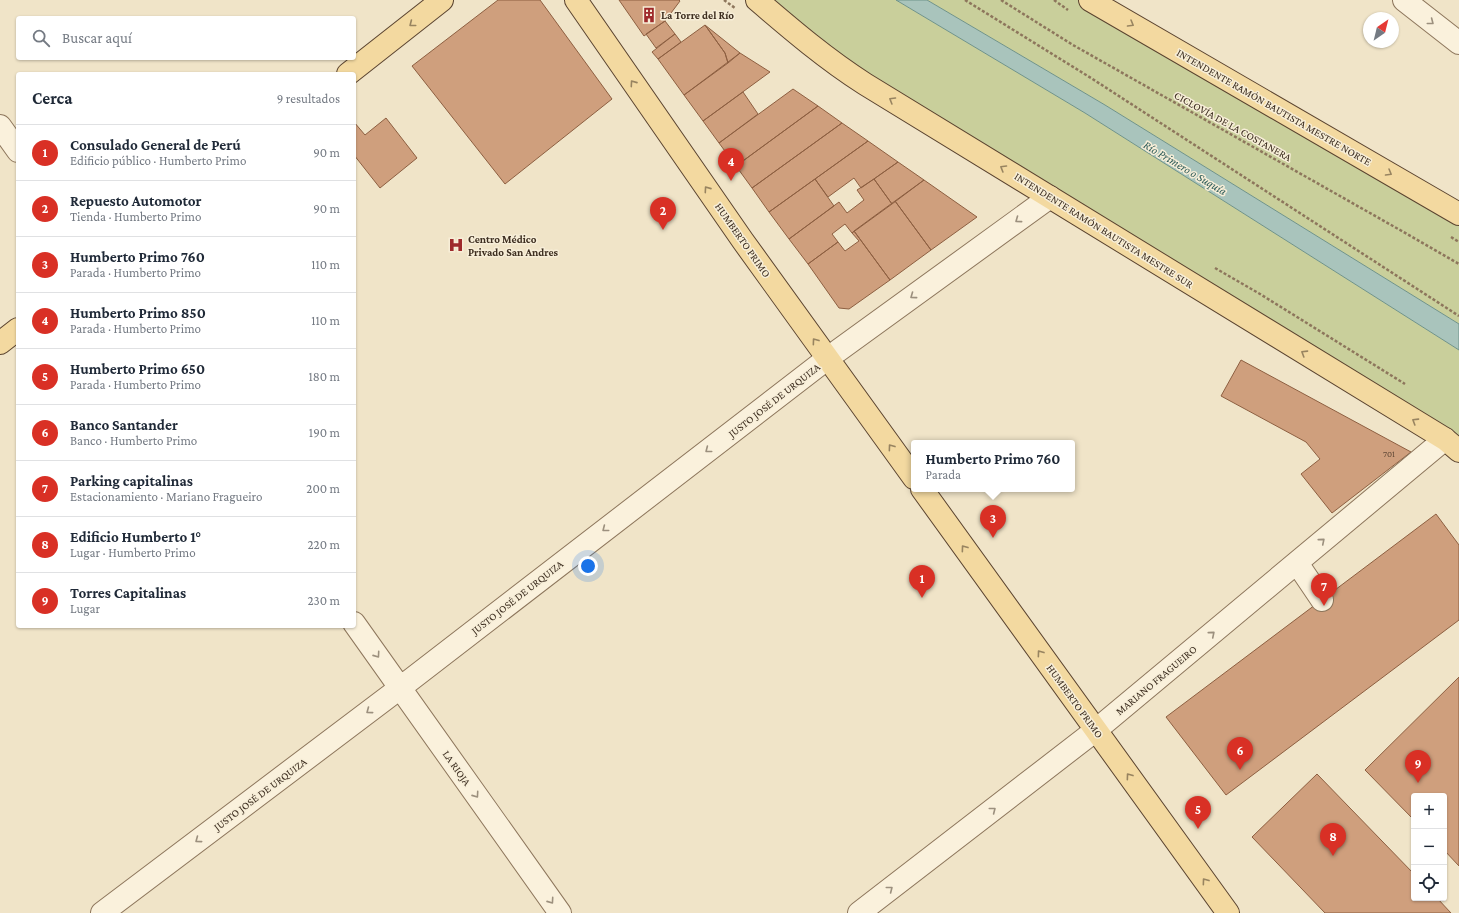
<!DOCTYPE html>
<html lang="es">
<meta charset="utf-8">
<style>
body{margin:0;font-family:"Crimson Pro",serif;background:#f6f6f7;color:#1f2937}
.controls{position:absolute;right:12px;bottom:12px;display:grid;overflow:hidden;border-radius:4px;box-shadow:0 1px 3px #0004}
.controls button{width:36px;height:36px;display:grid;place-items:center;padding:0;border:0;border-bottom:1px solid #e0e1e3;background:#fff;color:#1f2937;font:20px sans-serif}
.compass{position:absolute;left:1363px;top:12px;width:36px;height:36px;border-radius:50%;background:#fff;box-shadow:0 1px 3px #0004;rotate:35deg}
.you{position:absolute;left:588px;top:566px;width:14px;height:14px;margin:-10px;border:3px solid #fff;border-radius:50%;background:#1a73e8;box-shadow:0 0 0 6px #1a73e833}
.badge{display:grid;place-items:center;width:26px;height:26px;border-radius:50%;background:#d93025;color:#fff;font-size:13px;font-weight:700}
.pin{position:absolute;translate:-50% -33px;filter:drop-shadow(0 1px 2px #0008)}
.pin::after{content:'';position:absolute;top:21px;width:14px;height:12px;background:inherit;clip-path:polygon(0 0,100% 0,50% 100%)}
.popup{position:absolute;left:911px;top:440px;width:164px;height:52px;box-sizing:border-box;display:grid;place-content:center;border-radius:4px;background:#fff;filter:drop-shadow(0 1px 3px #0005);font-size:13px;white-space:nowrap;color:#747a83}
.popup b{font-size:15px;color:#1f2937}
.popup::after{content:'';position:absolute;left:50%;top:100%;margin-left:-8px;border:8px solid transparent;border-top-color:#fff}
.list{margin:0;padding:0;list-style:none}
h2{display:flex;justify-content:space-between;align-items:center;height:52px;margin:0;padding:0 16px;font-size:17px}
h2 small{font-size:13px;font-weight:400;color:#747a83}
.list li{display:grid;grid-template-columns:26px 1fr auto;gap:12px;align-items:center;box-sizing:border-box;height:56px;padding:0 16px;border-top:1px solid #e0e1e3}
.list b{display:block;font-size:15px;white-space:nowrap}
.list p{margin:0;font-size:13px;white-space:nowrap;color:#747a83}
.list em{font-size:13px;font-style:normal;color:#747a83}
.icon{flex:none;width:22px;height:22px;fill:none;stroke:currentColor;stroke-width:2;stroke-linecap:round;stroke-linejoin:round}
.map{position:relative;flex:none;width:1459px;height:913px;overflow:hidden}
.search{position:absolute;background:#fff;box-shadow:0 1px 3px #0004;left:16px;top:16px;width:340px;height:44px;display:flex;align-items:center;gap:10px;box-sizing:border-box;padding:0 14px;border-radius:4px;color:#747a83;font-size:15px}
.panel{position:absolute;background:#fff;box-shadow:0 1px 3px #0004;left:16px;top:72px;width:340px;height:556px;border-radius:4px}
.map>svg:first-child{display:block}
.green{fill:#c9cf9b}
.water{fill:#a9c4bc;stroke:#6f938a}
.building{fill:#cf9f7d;stroke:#8d5f41}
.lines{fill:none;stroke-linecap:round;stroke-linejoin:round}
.minor-casing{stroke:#8d765c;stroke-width:24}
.major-casing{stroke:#5b4430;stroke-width:24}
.path{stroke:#8d765c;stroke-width:2.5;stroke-dasharray:3 2;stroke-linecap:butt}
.minor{stroke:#faf1dc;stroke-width:22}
.major{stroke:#f3d9a0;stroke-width:22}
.oneway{stroke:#9c907e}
.oneway2{stroke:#988460}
.labels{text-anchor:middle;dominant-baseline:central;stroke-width:3;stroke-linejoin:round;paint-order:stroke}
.number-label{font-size:9px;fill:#624a37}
.poi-label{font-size:11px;font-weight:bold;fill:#3d2e20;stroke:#f7eed8;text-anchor:start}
.street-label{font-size:11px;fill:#3d2e20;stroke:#f7eed8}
.water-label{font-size:12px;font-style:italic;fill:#2f5d5a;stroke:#f7eed8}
</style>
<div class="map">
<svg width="1459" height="913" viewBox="0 0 1459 913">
<rect width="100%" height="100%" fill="#f0e4c8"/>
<path class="green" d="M757,0H896L1085,113L1459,350V451L1050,197Z
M927,0H1090L1459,214V324L1105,105Z"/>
<path class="water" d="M896,0H927L1105,105L1459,324V350L1085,113Z"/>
<path class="building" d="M498,0H540L612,99L505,184L412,66Z
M619,0H679L680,1L665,21L644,36Z
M665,21L675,34L656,48L646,34Z
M705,25L725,53L728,63L684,95L658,59Z
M705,25L740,53L728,63L725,53Z
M675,34L681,42L658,59L652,52Z
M740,53L770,72L703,121L684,95Z
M793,89L818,106L736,166L719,143Z
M743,92L758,114L719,143L703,121Z
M818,106L842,123L752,188L736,166Z
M386,118L417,158L380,188L354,155V122L365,135Z
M842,123L868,141L769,212L752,188Z
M868,141L898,162L861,188L854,178L828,197L815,179Z
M898,162L924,180L892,204L874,179Z
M815,179L834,206L789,239L769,212Z
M874,179L892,204L852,233L845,224L832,234L838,242L808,264L789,239L839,202L847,213L864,200L857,190Z
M924,180L977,217L931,250L895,201Z
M895,201L931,250L890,280L854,231Z
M854,231L890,280L849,309L839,308L808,264L838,242L845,251L859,241L852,233Z
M1241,360L1411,452L1332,513L1301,474L1320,459L1306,442L1221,396Z
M1436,514L1459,545V620L1226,795L1166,717Z
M1459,677V866L1444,850V796H1414V820L1365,770Z
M1317,774L1414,874V898H1437L1451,913H1325L1252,837Z"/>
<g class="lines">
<g class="minor-casing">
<path id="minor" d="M1404,0L1459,43
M0,126L18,151
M1297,563L1322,600
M354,623L560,913
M102,913L400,688L828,358L1050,197
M859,913L1096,730L1445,439"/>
</g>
<g class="major-casing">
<path id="major" d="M576,0L743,241L914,478
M757,0C792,30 826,59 865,84L1445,439L1459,451
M1090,0L1459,214
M348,74L442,0
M0,343L18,329
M922,489L1228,913"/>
</g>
<path class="path" d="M724,0L735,8
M965,0L1091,78L1459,316
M1001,0L1073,45L1400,230L1459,264
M1054,0L1068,10
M1451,237L1459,242
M1215,268L1260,294L1405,384"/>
<use href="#minor" class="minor"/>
<use href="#major" class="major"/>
</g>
<defs><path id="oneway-chevron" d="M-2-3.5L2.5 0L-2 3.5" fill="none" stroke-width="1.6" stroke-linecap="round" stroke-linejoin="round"/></defs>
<g class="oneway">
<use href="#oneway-chevron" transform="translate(1431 22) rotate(38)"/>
<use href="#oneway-chevron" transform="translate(1018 220) rotate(144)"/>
<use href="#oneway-chevron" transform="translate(913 296) rotate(144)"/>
<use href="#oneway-chevron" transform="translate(708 450) rotate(142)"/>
<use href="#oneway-chevron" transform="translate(605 529) rotate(142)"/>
<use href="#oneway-chevron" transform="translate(1322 541) rotate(-40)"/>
<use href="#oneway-chevron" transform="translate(1212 634) rotate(-40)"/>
<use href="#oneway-chevron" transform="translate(377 655) rotate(55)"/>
<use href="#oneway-chevron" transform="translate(369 711) rotate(143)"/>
<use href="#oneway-chevron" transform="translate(476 795) rotate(55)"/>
<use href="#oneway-chevron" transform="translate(993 810) rotate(-38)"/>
<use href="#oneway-chevron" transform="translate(198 840) rotate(143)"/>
<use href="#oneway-chevron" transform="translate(890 889) rotate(-38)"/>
<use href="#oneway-chevron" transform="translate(551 901) rotate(55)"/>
</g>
<g class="oneway2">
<use href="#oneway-chevron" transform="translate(412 24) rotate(142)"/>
<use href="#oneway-chevron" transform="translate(1131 24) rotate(30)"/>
<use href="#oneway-chevron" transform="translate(633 83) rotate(-125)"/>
<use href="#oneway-chevron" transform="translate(892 100) rotate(-149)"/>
<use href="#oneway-chevron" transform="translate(1003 168) rotate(-149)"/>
<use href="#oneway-chevron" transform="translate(1389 173) rotate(30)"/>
<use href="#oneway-chevron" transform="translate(707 189) rotate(-125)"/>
<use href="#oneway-chevron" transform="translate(815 341) rotate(-126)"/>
<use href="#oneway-chevron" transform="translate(1304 353) rotate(-148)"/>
<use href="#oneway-chevron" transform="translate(1415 421) rotate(-148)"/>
<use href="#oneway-chevron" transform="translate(891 447) rotate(-126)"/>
<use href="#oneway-chevron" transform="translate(964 548) rotate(-126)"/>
<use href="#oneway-chevron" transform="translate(1040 653) rotate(-126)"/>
<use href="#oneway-chevron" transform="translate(1129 776) rotate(-126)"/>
<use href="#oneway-chevron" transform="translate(1205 881) rotate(-126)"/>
</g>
<defs>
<g id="building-bare" transform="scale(1.2)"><path d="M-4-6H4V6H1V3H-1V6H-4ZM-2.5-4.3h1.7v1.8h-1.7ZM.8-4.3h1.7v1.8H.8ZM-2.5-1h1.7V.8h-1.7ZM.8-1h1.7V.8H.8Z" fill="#9e2a2b" stroke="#f7eed8" stroke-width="2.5" paint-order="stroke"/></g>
<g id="hospital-bare" transform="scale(1.2)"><path d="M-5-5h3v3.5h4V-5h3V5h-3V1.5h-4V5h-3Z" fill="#9e2a2b" stroke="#f7eed8" stroke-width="2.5" paint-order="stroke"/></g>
</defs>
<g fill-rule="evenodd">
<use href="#building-bare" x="649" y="15"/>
<use href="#hospital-bare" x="456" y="245"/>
</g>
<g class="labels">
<g class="number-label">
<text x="1389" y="454">701</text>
</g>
<g class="poi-label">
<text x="661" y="15">La Torre del Río</text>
<text x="468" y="239">Centro Médico<tspan x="468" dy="13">Privado San Andres</tspan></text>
</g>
<g class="street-label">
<text transform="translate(1274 107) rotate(30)">INTENDENTE RAMÓN BAUTISTA MESTRE NORTE</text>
<text transform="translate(1233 126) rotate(29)">CICLOVÍA DE LA COSTANERA</text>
<text transform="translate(1104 230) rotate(32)">INTENDENTE RAMÓN BAUTISTA MESTRE SUR</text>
<text transform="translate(743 240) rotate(55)">HUMBERTO PRIMO</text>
<text transform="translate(774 400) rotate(-38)">JUSTO JOSÉ DE URQUIZA</text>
<text transform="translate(517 597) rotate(-38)">JUSTO JOSÉ DE URQUIZA</text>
<text transform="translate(1156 680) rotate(-40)">MARIANO FRAGUEIRO</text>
<text transform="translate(1075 701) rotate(54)">HUMBERTO PRIMO</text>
<text transform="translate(457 768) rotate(55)">LA RIOJA</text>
<text transform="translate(260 794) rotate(-37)">JUSTO JOSÉ DE URQUIZA</text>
</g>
<g class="water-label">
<text transform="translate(1185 168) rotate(31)">Río Primero o Suquía</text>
</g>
</g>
</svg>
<div class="controls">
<button>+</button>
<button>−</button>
<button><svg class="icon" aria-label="locate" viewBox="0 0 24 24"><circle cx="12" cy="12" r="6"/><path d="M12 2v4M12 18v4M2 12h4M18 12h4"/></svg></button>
</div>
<svg class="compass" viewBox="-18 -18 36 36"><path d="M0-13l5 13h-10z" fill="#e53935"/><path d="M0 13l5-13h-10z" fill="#747a83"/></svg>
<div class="you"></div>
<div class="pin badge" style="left:922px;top:598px">1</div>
<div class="pin badge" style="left:663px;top:230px">2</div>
<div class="pin badge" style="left:993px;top:538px">3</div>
<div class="popup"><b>Humberto Primo 760</b>Parada</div>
<div class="pin badge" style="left:731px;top:181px">4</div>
<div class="pin badge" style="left:1198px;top:829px">5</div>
<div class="pin badge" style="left:1240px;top:770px">6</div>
<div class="pin badge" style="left:1324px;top:606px">7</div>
<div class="pin badge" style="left:1333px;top:856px">8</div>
<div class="pin badge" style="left:1418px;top:783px">9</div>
<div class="search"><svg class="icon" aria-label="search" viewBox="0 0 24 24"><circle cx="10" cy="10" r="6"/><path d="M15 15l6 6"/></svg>Buscar aquí</div>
<section class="panel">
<h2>Cerca<small>9 resultados</small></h2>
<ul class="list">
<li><span class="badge">1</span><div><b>Consulado General de Perú</b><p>Edificio público · Humberto Primo</p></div><em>90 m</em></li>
<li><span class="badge">2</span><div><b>Repuesto Automotor</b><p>Tienda · Humberto Primo</p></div><em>90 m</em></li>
<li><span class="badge">3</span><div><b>Humberto Primo 760</b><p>Parada · Humberto Primo</p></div><em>110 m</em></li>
<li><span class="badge">4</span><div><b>Humberto Primo 850</b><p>Parada · Humberto Primo</p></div><em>110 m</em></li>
<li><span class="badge">5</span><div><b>Humberto Primo 650</b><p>Parada · Humberto Primo</p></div><em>180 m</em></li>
<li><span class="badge">6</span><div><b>Banco Santander</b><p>Banco · Humberto Primo</p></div><em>190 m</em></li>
<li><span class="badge">7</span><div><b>Parking capitalinas</b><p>Estacionamiento · Mariano Fragueiro</p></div><em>200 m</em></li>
<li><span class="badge">8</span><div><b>Edificio Humberto 1°</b><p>Lugar · Humberto Primo</p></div><em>220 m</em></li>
<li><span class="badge">9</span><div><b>Torres Capitalinas</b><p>Lugar</p></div><em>230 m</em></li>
</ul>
</section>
</div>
